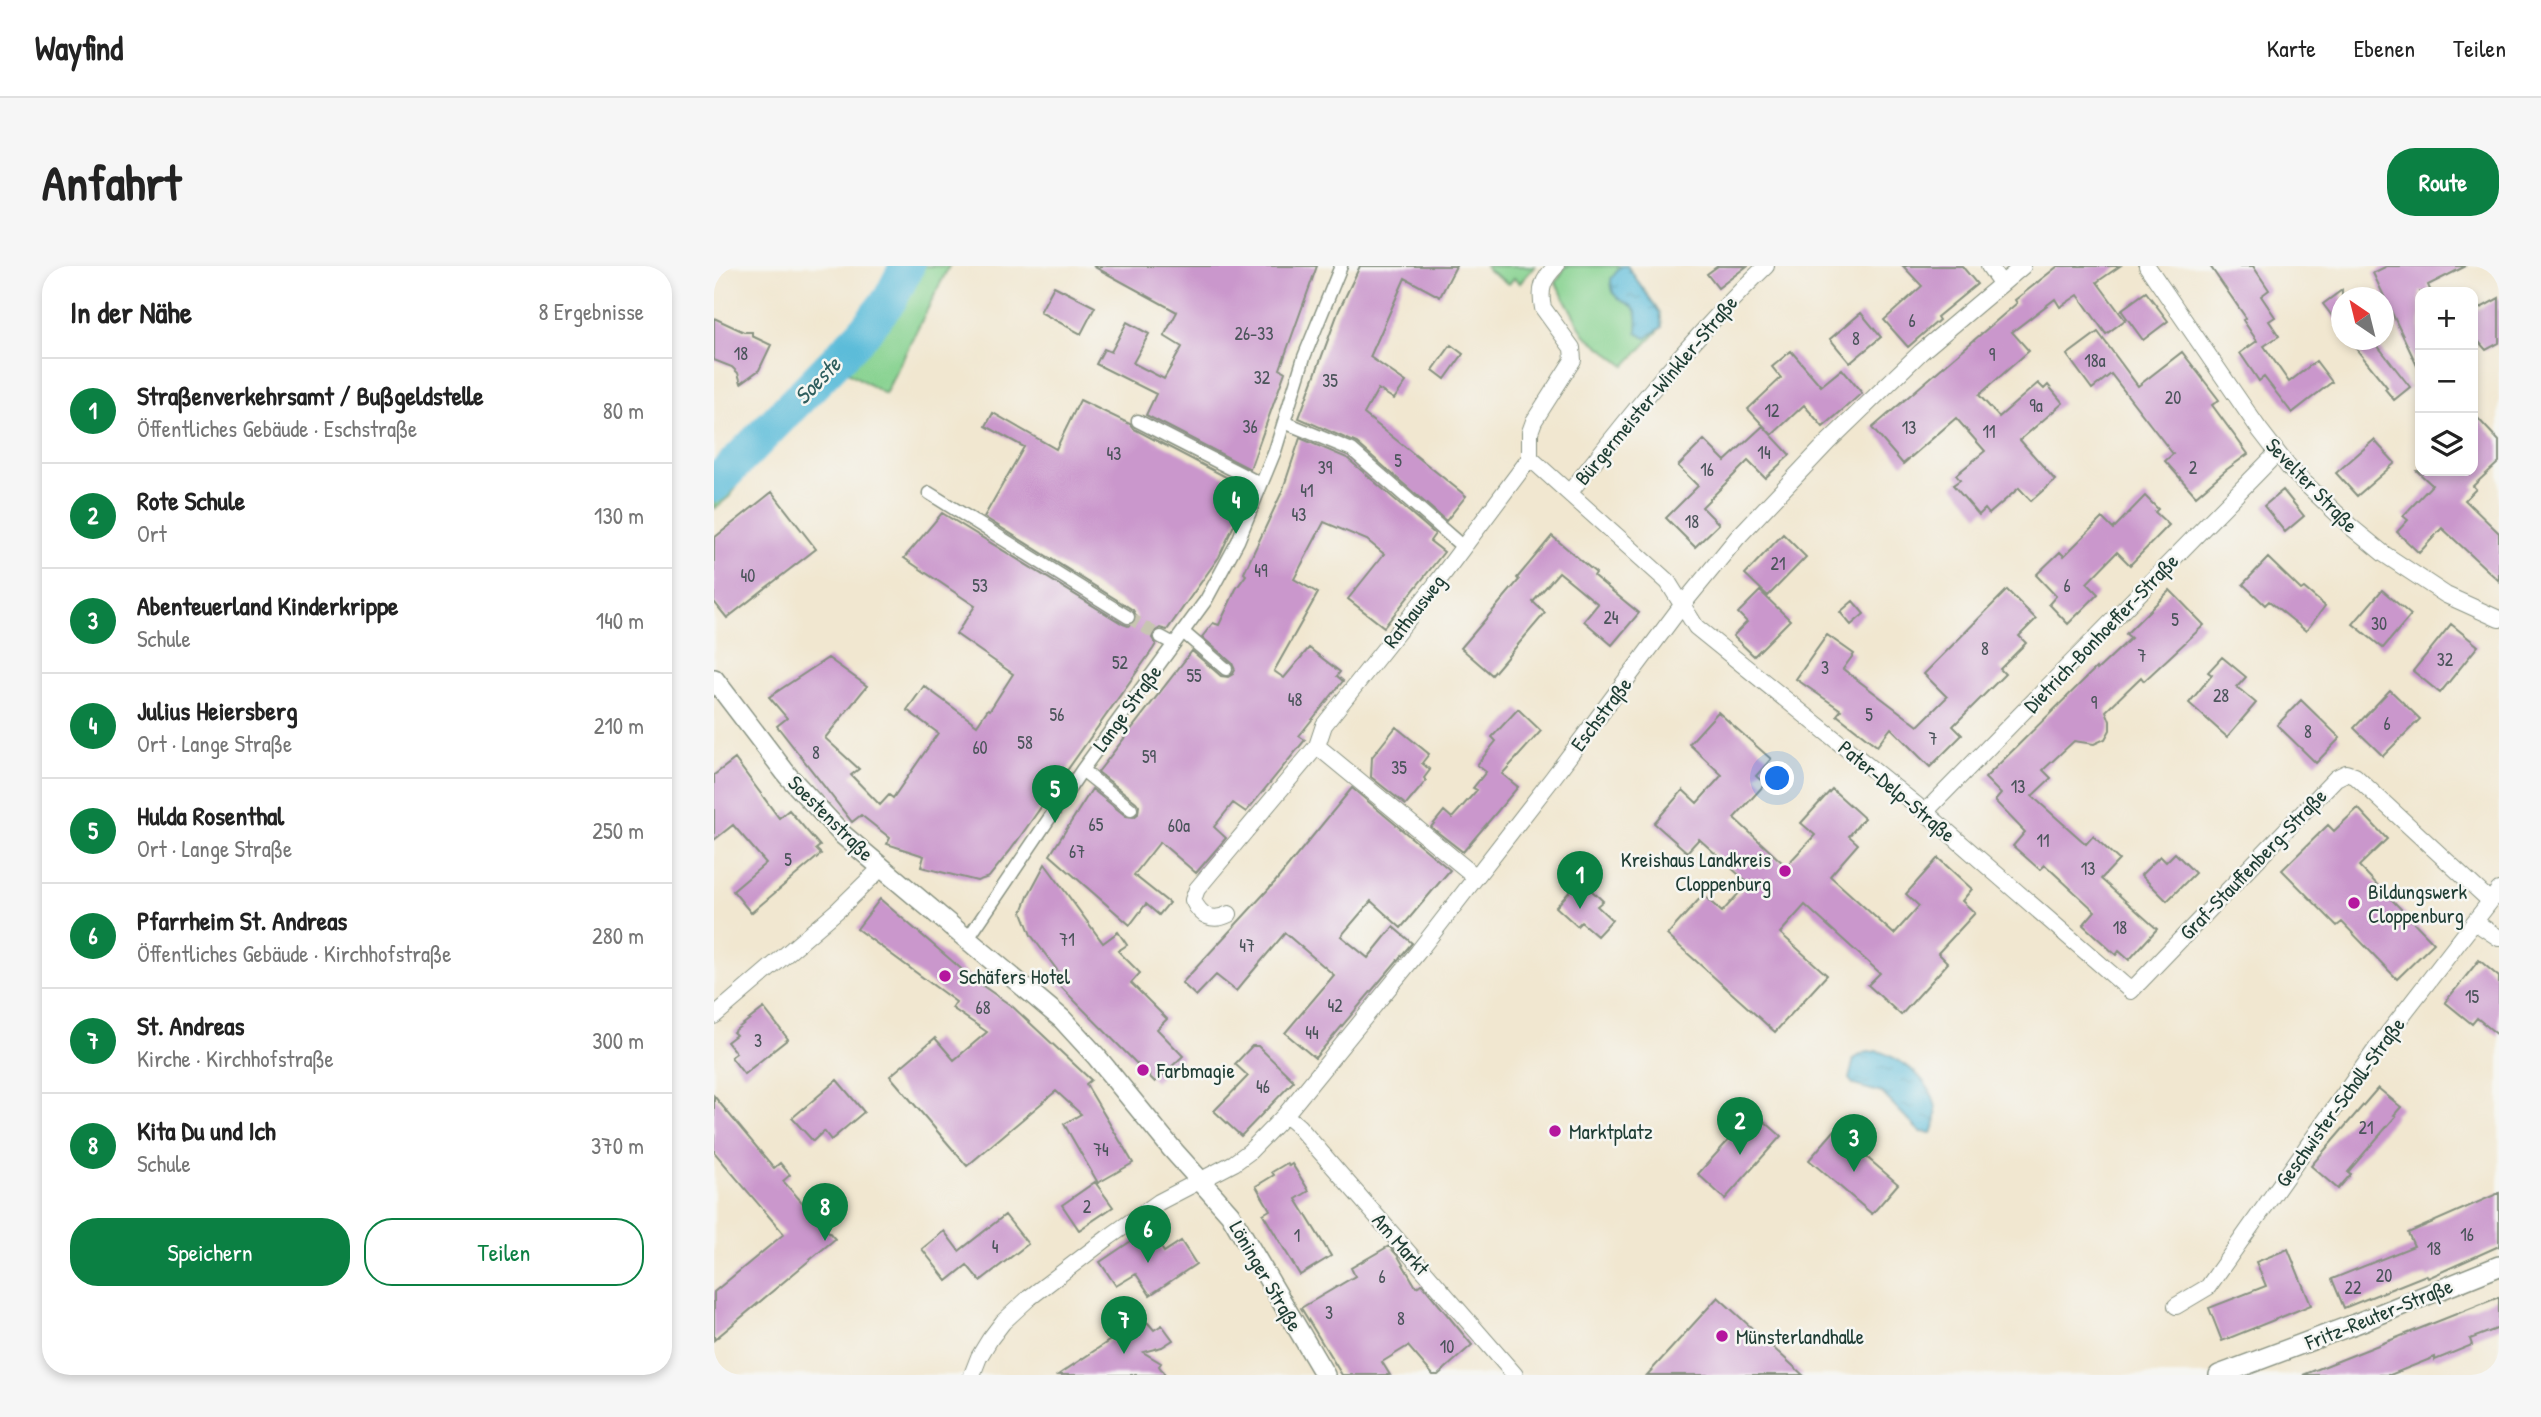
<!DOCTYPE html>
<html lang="de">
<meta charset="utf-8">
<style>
body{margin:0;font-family:"Patrick Hand",sans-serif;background:#f6f6f6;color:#222}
.controls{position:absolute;right:21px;top:21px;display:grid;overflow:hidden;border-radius:14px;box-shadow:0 4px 10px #0003}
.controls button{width:63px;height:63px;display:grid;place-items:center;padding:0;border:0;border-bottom:2px solid #e0e0e0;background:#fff;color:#222;font:35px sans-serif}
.compass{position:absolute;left:1617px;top:21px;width:63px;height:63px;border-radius:50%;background:#fff;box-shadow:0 4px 10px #0003;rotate:325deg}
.you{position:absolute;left:1064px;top:513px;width:24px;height:24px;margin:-18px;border:5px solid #fff;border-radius:50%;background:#1a73e8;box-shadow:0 0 0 10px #1a73e833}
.badge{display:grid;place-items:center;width:46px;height:46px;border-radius:50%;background:#0b8043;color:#fff;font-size:23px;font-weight:700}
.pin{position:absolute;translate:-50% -58px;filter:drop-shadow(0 2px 4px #0008)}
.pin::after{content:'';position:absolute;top:37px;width:24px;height:21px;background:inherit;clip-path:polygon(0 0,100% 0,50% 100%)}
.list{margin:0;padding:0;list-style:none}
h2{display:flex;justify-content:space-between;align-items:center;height:91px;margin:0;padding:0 28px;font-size:30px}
h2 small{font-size:23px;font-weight:400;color:#767676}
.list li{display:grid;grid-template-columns:46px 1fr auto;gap:21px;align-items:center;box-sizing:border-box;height:105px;padding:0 28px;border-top:2px solid #e0e0e0}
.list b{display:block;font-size:26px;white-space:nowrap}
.list p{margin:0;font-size:23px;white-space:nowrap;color:#767676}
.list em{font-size:23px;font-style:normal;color:#767676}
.actions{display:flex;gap:14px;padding:21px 28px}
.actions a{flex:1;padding:16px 0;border:2px solid #0b8043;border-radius:28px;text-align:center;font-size:24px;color:#0b8043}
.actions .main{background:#0b8043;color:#fff}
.icon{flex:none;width:38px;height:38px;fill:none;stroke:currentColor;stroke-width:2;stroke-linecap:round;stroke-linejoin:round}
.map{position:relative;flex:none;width:1785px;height:1109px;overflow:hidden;border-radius:28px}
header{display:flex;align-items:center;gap:42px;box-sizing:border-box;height:98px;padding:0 35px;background:#fff;border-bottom:2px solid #e0e0e0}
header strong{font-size:33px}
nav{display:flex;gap:38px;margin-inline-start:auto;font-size:24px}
.intro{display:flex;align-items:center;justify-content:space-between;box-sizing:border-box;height:168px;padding:0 42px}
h1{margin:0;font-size:49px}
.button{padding:18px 32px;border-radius:28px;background:#0b8043;color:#fff;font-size:24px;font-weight:700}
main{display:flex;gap:42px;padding:0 42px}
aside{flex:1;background:#fff;border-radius:28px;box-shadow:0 4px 10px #0003}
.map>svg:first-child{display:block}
.green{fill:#86d28f;stroke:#528862;stroke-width:2}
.water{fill:url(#water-ripples);stroke:#3d7c86;stroke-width:2}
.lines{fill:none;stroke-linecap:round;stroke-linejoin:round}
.river{stroke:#5bbcd9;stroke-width:35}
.building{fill:#ca97cc}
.pedestrian-tunnel{stroke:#c7c5b1;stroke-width:12;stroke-dasharray:12 6;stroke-linecap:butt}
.pedestrian-casing{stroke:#889282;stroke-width:15}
.minor-casing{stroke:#889282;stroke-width:18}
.tertiary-casing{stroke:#889282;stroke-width:22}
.pedestrian{stroke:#fff;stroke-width:12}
.minor{stroke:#fff;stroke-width:16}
.tertiary{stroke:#fff;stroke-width:19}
.poi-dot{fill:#b5179e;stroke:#f6f6f2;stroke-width:2.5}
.labels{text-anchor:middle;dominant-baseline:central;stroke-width:5;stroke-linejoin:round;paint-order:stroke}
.number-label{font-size:18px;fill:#4a545a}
.street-label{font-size:21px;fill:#1f3d34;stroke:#f6f6f2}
.poi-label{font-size:21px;fill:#1f3d34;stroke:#f6f6f2;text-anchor:start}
.water-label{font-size:23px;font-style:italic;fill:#2e5d5d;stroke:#f6f6f2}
</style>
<header>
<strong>Wayfind</strong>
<nav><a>Karte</a><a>Ebenen</a><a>Teilen</a></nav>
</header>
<div class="intro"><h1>Anfahrt</h1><a class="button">Route</a></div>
<main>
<aside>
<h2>In der Nähe<small>8 Ergebnisse</small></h2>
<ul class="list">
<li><span class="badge">1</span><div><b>Straßenverkehrsamt / Bußgeldstelle</b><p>Öffentliches Gebäude · Eschstraße</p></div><em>80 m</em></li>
<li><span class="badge">2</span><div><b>Rote Schule</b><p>Ort</p></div><em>130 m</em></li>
<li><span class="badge">3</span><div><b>Abenteuerland Kinderkrippe</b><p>Schule</p></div><em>140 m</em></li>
<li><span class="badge">4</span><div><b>Julius Heiersberg</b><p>Ort · Lange Straße</p></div><em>210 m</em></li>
<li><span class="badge">5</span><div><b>Hulda Rosenthal</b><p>Ort · Lange Straße</p></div><em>250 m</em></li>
<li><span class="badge">6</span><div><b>Pfarrheim St. Andreas</b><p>Öffentliches Gebäude · Kirchhofstraße</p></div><em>280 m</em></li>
<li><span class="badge">7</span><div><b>St. Andreas</b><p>Kirche · Kirchhofstraße</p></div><em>300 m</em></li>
<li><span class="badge">8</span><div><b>Kita Du und Ich</b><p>Schule</p></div><em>370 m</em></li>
</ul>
<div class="actions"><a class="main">Speichern</a><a>Teilen</a></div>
</aside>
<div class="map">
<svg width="1785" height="1109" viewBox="0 0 1785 1109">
<defs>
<pattern id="water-ripples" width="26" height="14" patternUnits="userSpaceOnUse" patternTransform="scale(1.75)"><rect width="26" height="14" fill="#5bbcd9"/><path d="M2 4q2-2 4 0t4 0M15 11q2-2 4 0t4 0" fill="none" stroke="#4b9ab1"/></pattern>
</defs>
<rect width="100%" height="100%" fill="#f6f6f2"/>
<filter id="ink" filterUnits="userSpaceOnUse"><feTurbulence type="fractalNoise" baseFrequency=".0143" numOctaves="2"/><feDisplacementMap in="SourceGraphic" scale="14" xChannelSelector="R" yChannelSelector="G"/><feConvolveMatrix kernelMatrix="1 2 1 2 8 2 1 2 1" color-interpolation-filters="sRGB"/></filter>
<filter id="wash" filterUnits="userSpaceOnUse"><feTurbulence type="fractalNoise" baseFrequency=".00686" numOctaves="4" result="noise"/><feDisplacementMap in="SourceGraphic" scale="28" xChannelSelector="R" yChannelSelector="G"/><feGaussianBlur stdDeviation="1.57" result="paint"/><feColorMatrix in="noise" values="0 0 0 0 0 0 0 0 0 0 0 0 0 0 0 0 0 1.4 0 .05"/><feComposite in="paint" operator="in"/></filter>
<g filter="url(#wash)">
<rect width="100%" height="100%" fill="#f1e7d0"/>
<path class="green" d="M200,0H235L171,128L132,105L31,207L16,230L0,243V225L154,70L181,37Z
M772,0H821L806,17L800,12L795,18L773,3Z
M852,0H913L946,47L948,61L911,100L870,68L842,17Z"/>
<path class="water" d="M907,0H913L946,47L948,61L932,72L923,67C923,62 924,54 923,49C918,30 897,42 897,13Z
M1164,785C1197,797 1235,828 1218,867L1206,866L1168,827L1140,819L1135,813L1140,793L1150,787Z"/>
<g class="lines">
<path class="river" d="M0,219L149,67L176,33L193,0"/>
</g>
<g id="blocks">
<path class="building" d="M379,0H603L566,103L571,106L536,203L432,149L442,128L382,98L390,83L397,86L413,56L435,68L419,97L450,113L468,81L450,70L463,46Z
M646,0H742L726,31L691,12L656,91L692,116L680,133L664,123L650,148L752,230L732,255L643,177L585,152L625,44Z
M1004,0H1033L1004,22L993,8Z
M1189,0H1248L1263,18L1223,51L1225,54L1194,81L1170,54L1208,20Z
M1344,0H1406L1383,16L1411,54L1392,68L1364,29L1346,41L1341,33L1298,66L1315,85L1265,129L1285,151L1324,117L1330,123L1334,119L1349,137L1306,174L1341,214L1317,235L1305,222L1275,248L1271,243L1265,249L1239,219L1246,214L1242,209L1271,185L1242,152L1189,198L1158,162L1303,37L1301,34Z
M1496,0H1539L1555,24L1547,30L1561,51L1555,55L1565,70L1550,80L1575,116L1602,95L1618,116L1578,147L1550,111L1545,115L1526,87L1543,75L1529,54L1532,52Z
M1673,0H1752L1714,19L1717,26H1706V106L1659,7Z
M340,20L381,41L367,68L326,46Z
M1628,24V63L1609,38Z
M1432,26L1454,55L1429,74L1407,44Z
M1785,32V77L1772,84L1765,76L1759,79V46Z
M1147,47L1167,71L1136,97L1116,73Z
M0,52L30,66H38V70L57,79L45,104L27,117L24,107L18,101L0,94Z
M1384,66L1424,120L1468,86L1505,134L1498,139L1534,188L1512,204L1482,230L1451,195L1459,188L1397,108L1378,123L1353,89Z
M1635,74H1659L1696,121L1680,134L1671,123L1673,121Z
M737,79L749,88L731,113L719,104Z
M1077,85L1107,120L1128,103L1148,127L1109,161L1090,139L1058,169L1034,143L1067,112L1058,101Z
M366,134L416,158L420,163L533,222L525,239L528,242L505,291L453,364L446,362L440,366L438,372L442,378L439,383L296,585L275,611L263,615L207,601L210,590L173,578L176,572L147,549L138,556L63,460L73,452L55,431L114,392L153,420L111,472L145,503L137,509L166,539L175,529L179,532L224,467L193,444L210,420L263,459L274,443L276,444L299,408L242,368L261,340L190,292L228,247L409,358L414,360L421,356L423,351L419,344L270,251L310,181L272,160L279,147L342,183Z
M1759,147L1785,175V196L1759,220L1762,223L1751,234L1785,267V315L1728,262L1705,287L1683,266L1694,254L1689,250L1718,219L1703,205H1759Z
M1049,160L1076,189L1051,212L1034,195L988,241L1005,258L981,281L952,252L984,220L964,200L990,174L1011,195Z
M586,172L633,192L721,268L716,275L730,286L670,361L634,333L670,288L653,274L610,256L580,313L604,327L560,405L570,412L595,382L626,406L623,410L629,415L585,470L591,474L532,546L519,537L500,561L512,572L482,607L446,576L420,609L455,637L445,649L432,638L416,659L336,589L378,523L412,550L420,551L424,548L425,540L422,536L384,506L478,385L507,410L514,411L519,408L521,404L518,397L488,371L499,357L505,359L522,323L532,309L530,307L568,226Z
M1660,174L1681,197L1643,230L1622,207Z
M1569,224L1590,250L1571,266L1550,240Z
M58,226L102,283L13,352L0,336V272Z
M1431,230L1444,243L1441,246L1455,259L1416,299L1403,286L1373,317L1384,328L1354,358L1335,338L1342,330L1322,309L1346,286L1350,290L1388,252L1399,263Z
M1069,268L1092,291L1054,330L1031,308Z
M838,270L882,307L880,310L925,347L898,379L870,355L884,338L845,306L819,336L831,347L778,409L747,382L805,314L803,312Z
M1554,292L1587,324L1590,322L1611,340L1592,365L1555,335L1551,339L1529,318Z
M1293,324L1322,353L1305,370L1312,377L1286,403L1291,408L1239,460L1248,469L1216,501L1177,462L1163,480L1123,449L1127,444L1082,413L1113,369L1140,388L1129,403L1204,460L1233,431L1210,408Z
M1456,324L1490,359L1430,415L1427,411L1392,445L1396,455V464L1391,473L1380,478L1360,475L1329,504L1337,512L1318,530L1372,578L1379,570L1405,594L1387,613L1443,663L1415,694L1405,685L1402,689L1369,659L1381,645L1331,599L1326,604L1299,580L1311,566L1281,535L1287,528L1271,512L1382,402L1383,404L1417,372L1412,368Z
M1668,324L1697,349L1669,382L1639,358Z
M1046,325L1076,354L1040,390L1019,370L1033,356L1024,347Z
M1139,335L1150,348L1137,359L1126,346Z
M1737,358L1764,380L1726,427L1699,405Z
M1508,391L1532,411L1523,421L1542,437L1513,471L1475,437L1498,409L1494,406Z
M1676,424L1706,453L1669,490L1640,462Z
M1587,434L1626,472L1602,497L1563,459Z
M804,443L827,465L788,508L804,521L749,586L717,561L730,545L738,552L763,524L759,522L772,506L763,499L782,475L778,471Z
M1004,446L1057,493L1042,510L1051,518L1020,552L1072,600L1101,569L1087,557L1118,523L1150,552L1135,570L1144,578L1116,610L1180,668L1205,640L1192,628L1224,592L1258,623L1248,635L1261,647L1224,687L1234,697L1187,749L1154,719L1166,707L1091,639L1066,667L1113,709L1061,766L953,669L989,629L1008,646L1034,617L985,573L973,586L940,557L969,524L983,537L1008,509L975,478Z
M682,461L715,488L708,497L716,504L710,512L712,515L692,539L657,511L658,491Z
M21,493L65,552L75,544L106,580L102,583L107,588L37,647L19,625L52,597L19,559L0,574V509Z
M638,522L736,604L687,662L657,635L627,670L654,692L679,661L698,677L601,792L571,767L620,709L571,667L522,725L502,709L482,730L468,717L561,616Z
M1644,542L1673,573L1645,600L1720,677L1683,713L1628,656L1623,660L1568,604L1614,559L1620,565Z
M1461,587L1481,607L1453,635L1427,609L1446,590L1452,596Z
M331,598L389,677L404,666L413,679L404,685L426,707L417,717L453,753L443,763L469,790L441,816L339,713L346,708L317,669L308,646L315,628Z
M866,614L889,635L883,640L898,654L883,670L867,656L863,660L842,641Z
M166,633L259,713L299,741L377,814L372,818L419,897L384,917L350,858L367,848L342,825L253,900L176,810L221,772L240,794L273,766L238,742L242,736L143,663Z
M1765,694L1785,711V770L1763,752L1758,758L1731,736Z
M50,742L74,773L30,808L17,791L22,787L13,776L22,769L19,766Z
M538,780H544L580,815L527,870L500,845L534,810L521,798Z
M123,814L150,846L117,874L110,865L99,875L78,852Z
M1664,822L1687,841L1680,849L1682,850L1634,906L1637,908L1624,923L1597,900Z
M0,830L60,902L66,897L76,909L69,915L121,973L0,1074V1026L70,968L0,886Z
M1040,846L1067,870L1011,933L984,908Z
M1121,864L1184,918L1158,948L1095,894Z
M573,897L575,900L578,898L595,925L582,933L617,990L586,1009L549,948L556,944L542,920L560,909L558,906Z
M381,916L399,941L365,964L348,939Z
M1785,927V980L1714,1012L1712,1009L1630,1042L1618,1013L1700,980L1694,967Z
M291,949L314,978L266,1015L253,999L233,1015L208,983L230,965L245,985Z
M435,963L450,986L467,975L482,998L436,1029L422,1008L402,1020L386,996Z
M675,980L684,990L702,1021L708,1018L758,1079L724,1109H719L694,1080L668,1096L676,1109H628L587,1042L641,1010L637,1002Z
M1574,983L1597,1039L1508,1075L1495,1042L1552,1020L1542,996Z
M1004,1031L1089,1109H933Z
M1785,1031V1062L1756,1073L1758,1079L1721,1094V1091L1676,1109H1589Z
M434,1057L440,1064L448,1059L459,1074L448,1081L429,1086L447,1097L445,1100L451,1109H344L413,1063Z"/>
</g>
</g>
<g filter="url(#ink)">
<use href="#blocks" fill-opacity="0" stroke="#889282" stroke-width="2"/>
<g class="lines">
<path class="pedestrian-tunnel" d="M414,351L447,371"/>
<g class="pedestrian-casing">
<path id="pedestrian" d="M424,155L547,218
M570,156L638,184L749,281
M215,227L414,351
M469,366L512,403
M447,371L460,378
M368,504L417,543
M253,674L368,504L492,334L524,275L561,185L590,91L627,0"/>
</g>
<g class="minor-casing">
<path id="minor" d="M1275,0L1287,17
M1433,0L1545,163L1576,203L1637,261L1670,288L1732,329L1785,353
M816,192L954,316L982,361L1211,546L1417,725L1622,512L1632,507L1641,510L1776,635
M856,226C918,147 980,69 1052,0
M603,480L762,611
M1211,546L1563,187
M515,648C499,656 487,651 479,634L483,623L603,480L610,459L721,319L816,192V166L820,155L859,94L858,82L829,42C825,23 829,13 842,0
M1761,656L1785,672
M0,750L125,643L167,602
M571,849L584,860L801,1109
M1462,1040L1494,1021L1662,783L1785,624
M258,1109L265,1091L276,1073L289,1056L315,1032L395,971L445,936L520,897L535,886L571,849L704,686L838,513L969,338L1023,272L1114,176L1207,86L1309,0"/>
</g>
<g class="tertiary-casing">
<path id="tertiary" d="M0,413L74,510L129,569L348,753L382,790L458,883L516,948L611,1109
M1505,1109L1641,1058L1785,1000"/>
</g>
<use href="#pedestrian" class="pedestrian"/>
<use href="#minor" class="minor"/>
<use href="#tertiary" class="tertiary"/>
</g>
</g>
<g class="poi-dot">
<circle cx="1071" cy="605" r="7"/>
<circle cx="1640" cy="637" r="7"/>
<circle cx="231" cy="710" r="7"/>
<circle cx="429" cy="804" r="7"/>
<circle cx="841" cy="865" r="7"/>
<circle cx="1008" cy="1070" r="7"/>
</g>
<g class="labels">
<g class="number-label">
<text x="1198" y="54">6</text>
<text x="540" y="67">26-33</text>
<text x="1142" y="72">8</text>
<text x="27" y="87">18</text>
<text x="1278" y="88">9</text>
<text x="1381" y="94">18a</text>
<text x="548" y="111">32</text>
<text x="616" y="114">35</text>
<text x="1459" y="131">20</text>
<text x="1322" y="139">9a</text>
<text x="1058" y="144">12</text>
<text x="536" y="160">36</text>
<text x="1195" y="161">13</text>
<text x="1275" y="165">11</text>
<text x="1050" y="186">14</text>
<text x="400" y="187">43</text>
<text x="684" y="194">5</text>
<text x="611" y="201">39</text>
<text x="1479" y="201">2</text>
<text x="993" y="203">16</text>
<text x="593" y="224">41</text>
<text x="585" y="248">43</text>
<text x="978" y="255">18</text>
<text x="1064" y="297">21</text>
<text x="547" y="304">49</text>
<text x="34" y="309">40</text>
<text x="266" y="319">53</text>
<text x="1353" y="319">6</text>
<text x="897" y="351">24</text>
<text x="1461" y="353">5</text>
<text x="1665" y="357">30</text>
<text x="1271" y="382">8</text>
<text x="1428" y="389">7</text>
<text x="1731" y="393">32</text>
<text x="406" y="396">52</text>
<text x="1111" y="401">3</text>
<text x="480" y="409">55</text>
<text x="1507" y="429">28</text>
<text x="581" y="433">48</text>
<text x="1380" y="436">9</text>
<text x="343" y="448">56</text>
<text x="1155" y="448">5</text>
<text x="1673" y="457">6</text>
<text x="1594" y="465">8</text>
<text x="1219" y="472">7</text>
<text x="311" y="476">58</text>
<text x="266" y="481">60</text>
<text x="102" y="486">8</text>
<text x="435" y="490">59</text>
<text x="685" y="501">35</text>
<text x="1304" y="520">13</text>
<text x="382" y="558">65</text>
<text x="465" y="559">60a</text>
<text x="1329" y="574">11</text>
<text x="363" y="585">67</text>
<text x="74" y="593">5</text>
<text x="1374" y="602">13</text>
<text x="1406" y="661">18</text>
<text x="353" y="673">71</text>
<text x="533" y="679">47</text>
<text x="1758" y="730">15</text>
<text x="621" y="739">42</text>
<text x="269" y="741">68</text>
<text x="598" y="766">44</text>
<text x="44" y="774">3</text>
<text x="549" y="820">46</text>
<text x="1652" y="861">21</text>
<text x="387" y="883">74</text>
<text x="373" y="940">2</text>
<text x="1753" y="968">16</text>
<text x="583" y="969">1</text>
<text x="281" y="980">4</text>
<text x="1720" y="982">18</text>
<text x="1670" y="1009">20</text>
<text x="668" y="1010">6</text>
<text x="1639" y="1021">22</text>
<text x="615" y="1046">3</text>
<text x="687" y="1052">8</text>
<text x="733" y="1080">10</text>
</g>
<g class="street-label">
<text transform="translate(942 124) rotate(-50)">Bürgermeister-Winkler-Straße</text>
<text transform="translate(1598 219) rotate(46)">Sevelter Straße</text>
<text transform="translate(700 345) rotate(-52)">Rathausweg</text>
<text transform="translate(1387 367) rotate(-46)">Dietrich-Bonhoeffer-Straße</text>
<text transform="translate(413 442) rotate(-54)">Lange Straße</text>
<text transform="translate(887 448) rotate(-53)">Eschstraße</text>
<text transform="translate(1183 525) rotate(40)">Pater-Delp-Straße</text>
<text transform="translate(117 552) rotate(45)">Soestenstraße</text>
<text transform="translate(1539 598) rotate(-46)">Graf-Stauffenberg-Straße</text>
<text transform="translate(1626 836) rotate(-54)">Geschwister-Scholl-Straße</text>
<text transform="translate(687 978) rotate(49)">Am Markt</text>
<text transform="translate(552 1010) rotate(60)">Löninger Straße</text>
<text transform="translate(1665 1048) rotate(-22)">Fritz-Reuter-Straße</text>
</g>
<g class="poi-label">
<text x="1057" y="593" text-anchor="end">Kreishaus Landkreis<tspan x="1057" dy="24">Cloppenburg</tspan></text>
<text x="1654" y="625">Bildungswerk<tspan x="1654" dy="24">Cloppenburg</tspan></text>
<text x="245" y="710">Schäfers Hotel</text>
<text x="443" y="804">Farbmagie</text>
<text x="855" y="865">Marktplatz</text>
<text x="1022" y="1070">Münsterlandhalle</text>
</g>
<g class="water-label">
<text transform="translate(103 114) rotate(-46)">Soeste</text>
</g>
</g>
</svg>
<div class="controls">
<button>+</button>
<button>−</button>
<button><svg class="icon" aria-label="layers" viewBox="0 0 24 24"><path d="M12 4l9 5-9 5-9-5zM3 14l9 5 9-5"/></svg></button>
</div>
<svg class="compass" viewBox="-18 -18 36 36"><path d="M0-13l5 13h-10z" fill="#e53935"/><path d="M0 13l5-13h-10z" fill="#767676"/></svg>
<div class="you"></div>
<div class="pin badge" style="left:866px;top:643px">1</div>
<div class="pin badge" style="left:1026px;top:889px">2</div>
<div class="pin badge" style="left:1140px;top:906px">3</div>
<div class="pin badge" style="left:522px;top:268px">4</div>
<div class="pin badge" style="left:341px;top:557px">5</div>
<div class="pin badge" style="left:434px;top:997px">6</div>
<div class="pin badge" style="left:410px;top:1088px">7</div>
<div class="pin badge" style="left:111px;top:975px">8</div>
</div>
</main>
